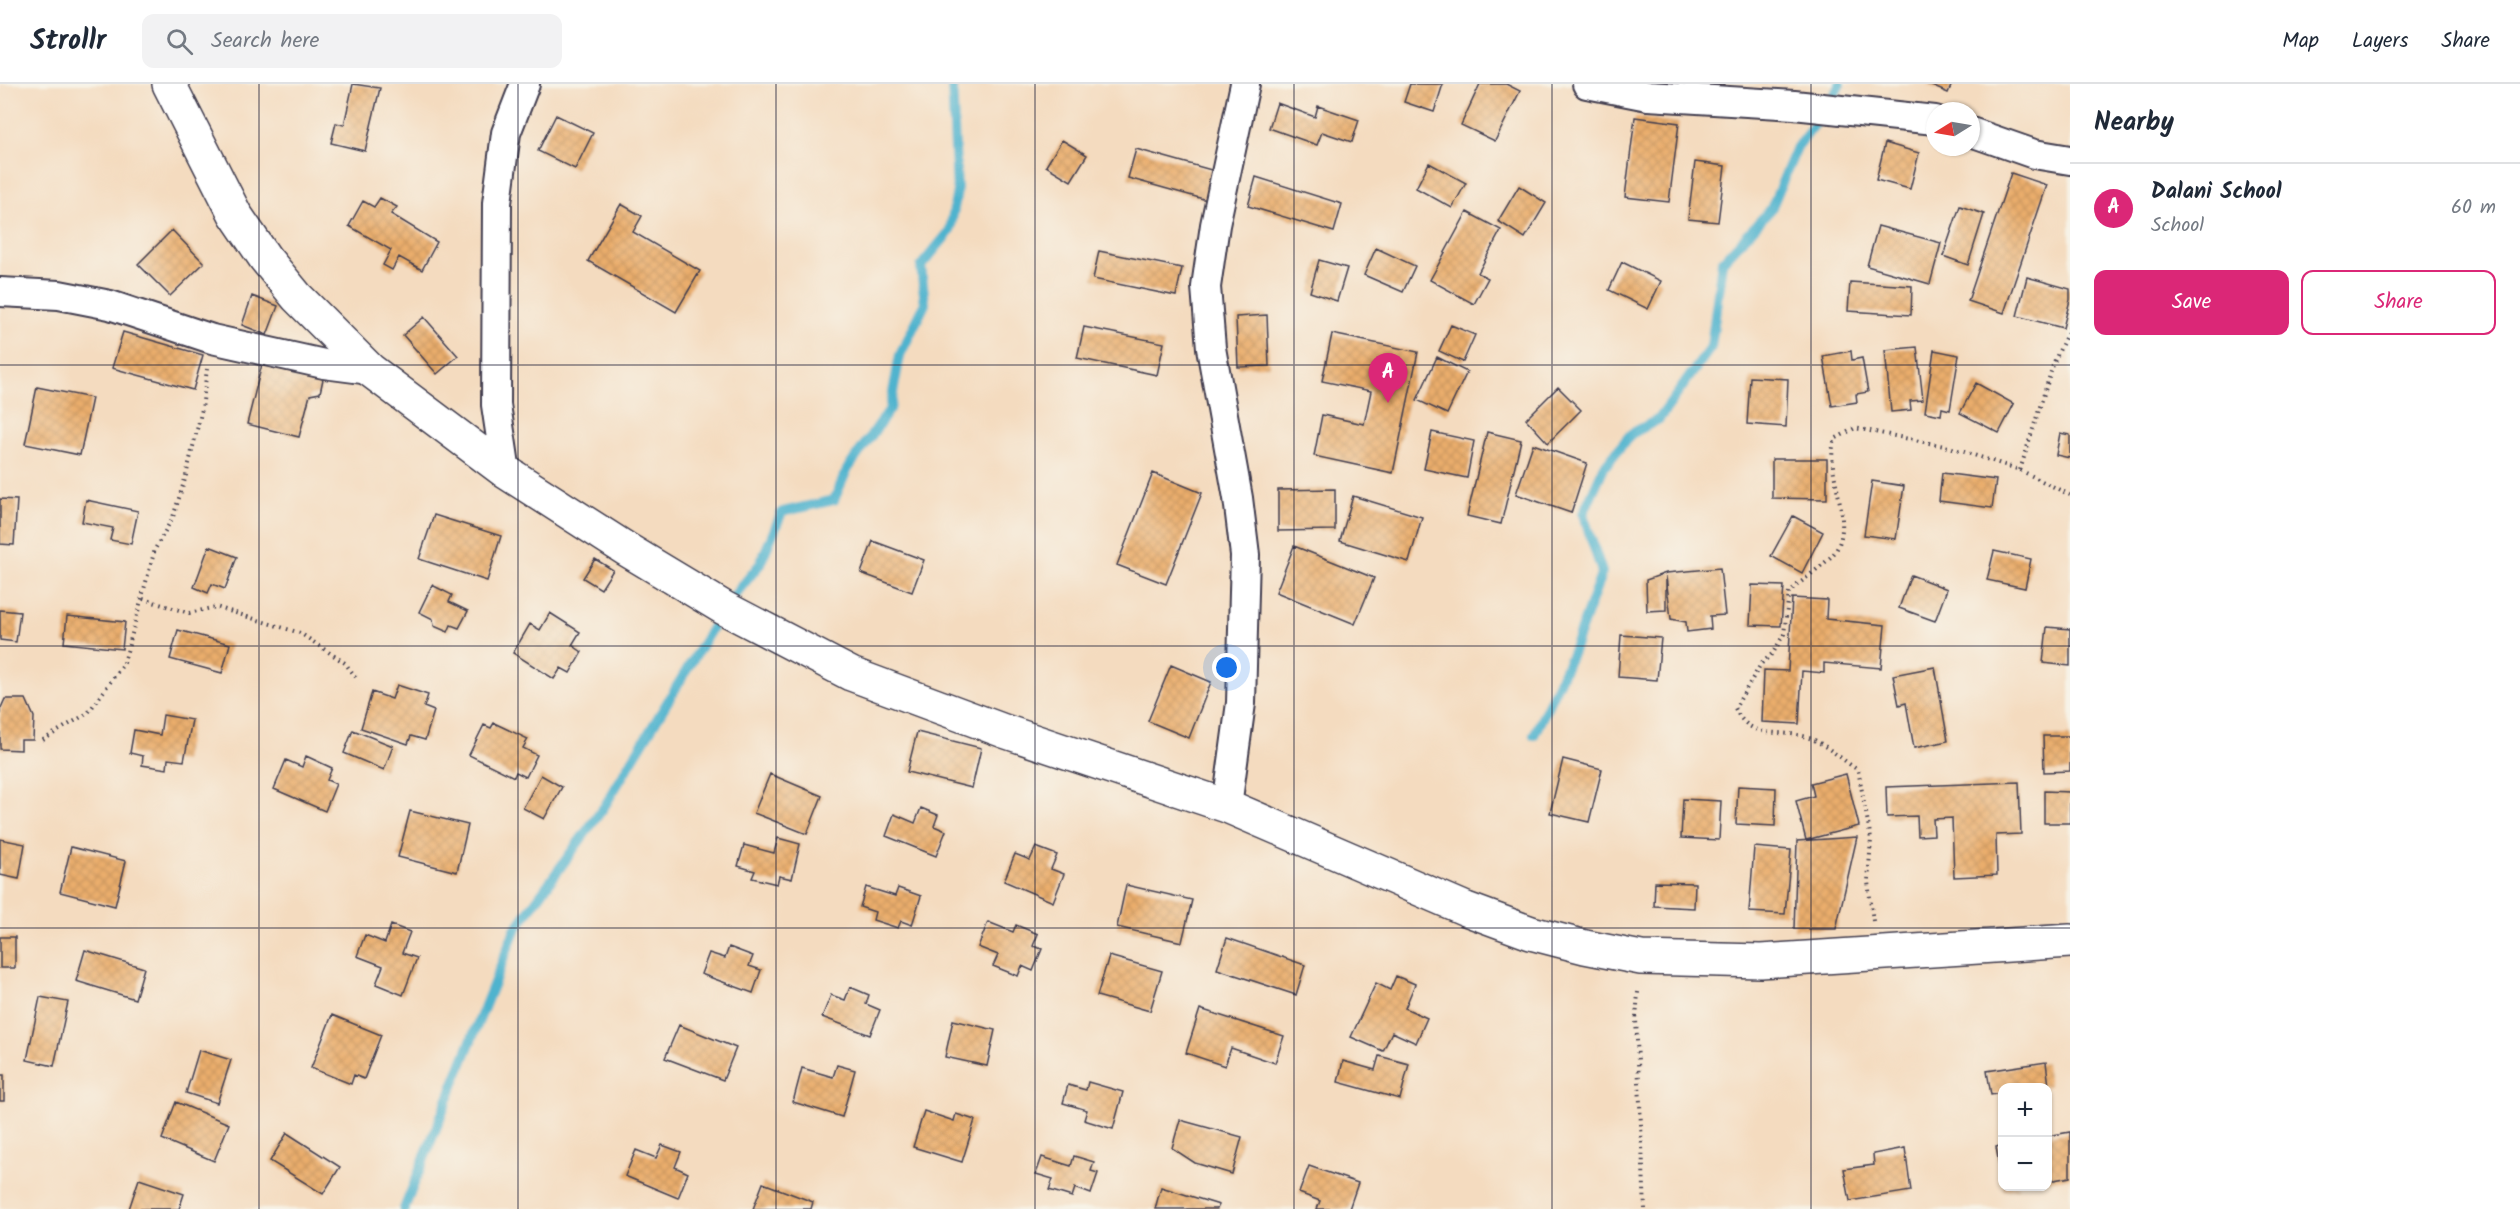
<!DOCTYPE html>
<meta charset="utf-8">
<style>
body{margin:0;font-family:Kalam,sans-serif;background:#f2f2f3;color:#1f2937}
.controls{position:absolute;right:18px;bottom:18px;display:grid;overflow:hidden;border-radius:12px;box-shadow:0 2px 4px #0004}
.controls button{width:54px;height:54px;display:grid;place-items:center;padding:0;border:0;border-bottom:2px solid #e0e1e3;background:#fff;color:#1f2937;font:30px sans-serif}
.compass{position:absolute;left:1926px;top:18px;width:54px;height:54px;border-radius:50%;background:#fff;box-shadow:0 2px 4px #0004;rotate:259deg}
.you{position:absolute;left:1227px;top:584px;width:21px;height:21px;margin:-15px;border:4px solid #fff;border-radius:50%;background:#1a73e8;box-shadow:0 0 0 9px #1a73e833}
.badge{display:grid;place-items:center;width:39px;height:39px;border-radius:50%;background:#db2777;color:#fff;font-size:20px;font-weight:700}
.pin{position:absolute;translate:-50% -50px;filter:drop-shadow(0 2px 3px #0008)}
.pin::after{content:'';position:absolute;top:32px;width:21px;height:18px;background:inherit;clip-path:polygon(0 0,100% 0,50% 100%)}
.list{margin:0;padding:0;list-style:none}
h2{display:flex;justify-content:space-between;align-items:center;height:78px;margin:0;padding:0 24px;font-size:26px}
h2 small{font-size:20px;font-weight:400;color:#747a83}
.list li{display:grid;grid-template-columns:39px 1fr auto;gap:18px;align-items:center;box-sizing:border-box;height:90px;padding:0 24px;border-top:2px solid #e0e1e3}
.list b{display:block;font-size:22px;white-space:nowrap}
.list p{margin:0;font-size:20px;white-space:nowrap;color:#747a83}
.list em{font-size:20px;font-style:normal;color:#747a83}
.actions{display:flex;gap:12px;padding:18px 24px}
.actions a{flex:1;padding:14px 0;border:2px solid #db2777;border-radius:12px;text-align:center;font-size:21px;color:#db2777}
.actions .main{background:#db2777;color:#fff}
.icon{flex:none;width:33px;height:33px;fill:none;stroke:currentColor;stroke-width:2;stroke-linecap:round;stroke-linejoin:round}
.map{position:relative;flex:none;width:2070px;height:1125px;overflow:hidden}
header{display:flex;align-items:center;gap:36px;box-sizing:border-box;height:84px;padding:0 30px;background:#fff;border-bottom:2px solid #e0e1e3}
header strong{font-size:28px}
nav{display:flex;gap:33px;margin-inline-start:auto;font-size:21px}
.search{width:420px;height:54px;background:#f2f2f3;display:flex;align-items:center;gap:15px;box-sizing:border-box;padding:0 21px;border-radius:12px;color:#747a83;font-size:22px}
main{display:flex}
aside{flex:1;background:#fff}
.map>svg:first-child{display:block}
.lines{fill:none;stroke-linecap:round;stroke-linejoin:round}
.stream{stroke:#4fb3ce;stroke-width:10}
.building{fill:url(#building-cross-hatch)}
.street-casing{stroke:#423e4f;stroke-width:32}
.secondary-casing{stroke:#423e4f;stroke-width:36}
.path{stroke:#423e4f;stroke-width:4;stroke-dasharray:1.5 4.5;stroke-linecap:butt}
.street{stroke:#fff;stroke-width:28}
.secondary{stroke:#fff;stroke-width:33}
.grid{fill:none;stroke:#22223b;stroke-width:1.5;stroke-opacity:0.55}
</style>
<header>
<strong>Strollr</strong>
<div class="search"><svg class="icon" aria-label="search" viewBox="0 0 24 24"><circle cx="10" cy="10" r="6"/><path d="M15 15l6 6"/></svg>Search here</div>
<nav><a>Map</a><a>Layers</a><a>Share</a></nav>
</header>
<main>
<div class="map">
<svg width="2070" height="1125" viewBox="0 0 2070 1125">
<defs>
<pattern id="building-cross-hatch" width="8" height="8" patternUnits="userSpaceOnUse" patternTransform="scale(1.5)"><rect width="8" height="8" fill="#eaad6c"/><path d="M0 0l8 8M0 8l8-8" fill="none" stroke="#c8955e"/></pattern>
</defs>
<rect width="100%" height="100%" fill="#f7f3e8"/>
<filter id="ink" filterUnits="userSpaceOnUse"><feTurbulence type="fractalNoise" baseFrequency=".0167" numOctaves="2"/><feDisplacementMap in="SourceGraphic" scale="12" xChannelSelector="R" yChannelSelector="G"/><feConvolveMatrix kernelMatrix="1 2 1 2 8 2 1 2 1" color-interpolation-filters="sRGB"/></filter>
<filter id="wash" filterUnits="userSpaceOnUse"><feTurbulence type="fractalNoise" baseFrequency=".008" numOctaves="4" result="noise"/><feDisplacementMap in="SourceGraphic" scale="24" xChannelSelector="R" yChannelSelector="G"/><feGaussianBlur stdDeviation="1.35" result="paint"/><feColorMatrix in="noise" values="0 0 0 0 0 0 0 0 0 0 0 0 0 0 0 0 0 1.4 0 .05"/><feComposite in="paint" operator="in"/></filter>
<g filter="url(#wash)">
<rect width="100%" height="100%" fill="#f4dbbf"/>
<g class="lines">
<path class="stream" d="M1534,651L1572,570L1602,488L1583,430L1604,383L1631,350L1659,335L1711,263L1722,178L1771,125L1797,63L1827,25L1840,0
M404,1125L515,846L604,723L724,524L760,480L782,428L834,416L847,386L890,325L900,271L925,220L921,182L950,147L957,107L952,0"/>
</g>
<g id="blocks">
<path class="building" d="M353,0L380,4L365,67L331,59L336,39L344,41Z
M1410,0H1443L1434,28L1404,18Z
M1480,0H1506L1520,7L1495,57L1461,41Z
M1696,0H1724L1720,10Z
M1927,0H1952L1948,9Z
M1277,19L1315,33L1318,22L1359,36L1352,58L1322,48L1317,61L1269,44Z
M556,31L593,49L575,85L538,67Z
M1635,33L1679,39L1669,118L1625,113Z
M1062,56L1087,71L1071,97L1046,82Z
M1885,59L1919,69L1910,105L1876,96Z
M1136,65L1215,87L1207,116L1128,94Z
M1695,78L1725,82L1718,138L1688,135Z
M1429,79L1466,99L1452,124L1416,104Z
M2011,89L2047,101L2004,229L1968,217Z
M1256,93L1342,120L1334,148L1248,122Z
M1519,102L1546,119L1525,154L1498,137Z
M380,114L397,123L391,130L437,158L422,186L399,173L392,186L383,181L391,166L349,142L363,117L374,123Z
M621,120L642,132L633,148L700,187L676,228L588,177Z
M1960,122L1984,130L1968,181L1943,172Z
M1467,128L1501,146L1478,189L1488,194L1474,220L1430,196Z
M1878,142L1941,159L1930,200L1867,182Z
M172,146L204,179L170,212L138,180Z
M1376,164L1415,182L1403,208L1364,191Z
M1099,167L1182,184L1176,212L1093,195Z
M1319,176L1347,184L1337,217L1310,208Z
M1622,178L1661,197L1648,225L1609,206Z
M2027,193L2070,205V216L2063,244L2017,232Z
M1850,198L1912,202L1911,231L1848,227Z
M252,212L278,222L267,251L242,241Z
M1267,231L1269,282L1238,283L1236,233Z
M424,233L458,272L437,290L403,251Z
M1451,241L1475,251L1463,278L1439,267Z
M1084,243L1164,259L1157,291L1077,274Z
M123,248L203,271L193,306L112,284Z
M1332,250L1418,268L1393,389L1314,372L1322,331L1364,340L1371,307L1322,297Z
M1917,263L1923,316L1910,317L1911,326L1891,328L1885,266Z
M1934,266L1959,271L1950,326L1942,324L1941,331L1925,328Z
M1851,267L1852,276L1862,274L1868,308L1856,310L1857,318L1832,322L1823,272Z
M1437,273L1467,288L1447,330L1417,316Z
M262,280L326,281L320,309L310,311L299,353L247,340Z
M1750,293L1788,295L1786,343L1747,340Z
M1976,299L2014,320L1999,349L1960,329Z
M37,303L92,314L80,371L25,360Z
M1558,303L1581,326L1548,359L1526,335Z
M1432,348L1474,357L1467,394L1424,385Z
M1487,348L1521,356L1501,440L1467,432Z
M2060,349L2070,351V374L2056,371Z
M1533,360L1587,379L1571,429L1516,410Z
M1772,375H1827V415L1772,414Z
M1153,389L1202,409L1166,500L1117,481Z
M1942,389L1996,396L1992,424L1939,417Z
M1872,397L1904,402L1896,455L1864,451Z
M1335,405V446L1278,447V406Z
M1353,412L1422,433L1409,478L1340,457Z
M0,415L17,416L14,461L0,460Z
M86,416L138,427L131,460L110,456L113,444L82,438Z
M434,431L501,452L487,497L419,475Z
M1793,432L1823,448L1802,489L1771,472Z
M873,457L924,476L912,508L861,489Z
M209,462L237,473L225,505L212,500L208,509L194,503Z
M1294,462L1374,494L1355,540L1276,508Z
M1994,467L2031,475L2025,504L1987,496Z
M595,475L613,486L601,505L583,494Z
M1720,484L1725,531L1710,532L1711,545L1687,548L1686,538L1671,535L1666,492V526L1647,527L1646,496L1666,489Z
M1911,491L1947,505L1935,537L1899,524Z
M432,501L452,511L449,518L468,527L459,544L451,541L448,548L434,542L433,535L419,528Z
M1752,501L1784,502L1781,542L1750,541Z
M1792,514L1827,516L1826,535L1885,541L1881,584L1824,579V589L1802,587L1799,640L1762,638L1764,586L1788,587Z
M0,526L20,528L16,558L0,556Z
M550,529L580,548L572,561L582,568L570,589L561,584L554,595L513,569L530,540L540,546Z
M67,532L125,538L122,565L64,559Z
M2047,543L2070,545V582L2043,579Z
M178,546L230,560L222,589L170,575Z
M1621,551L1661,554L1657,596L1618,593Z
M1171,581L1211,598L1189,654L1148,637Z
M1935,583L1948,657L1914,664L1906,619L1899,621L1893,591Z
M397,601L428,611L424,623L434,627L425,656L411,652L408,660L361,644L372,608L392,615Z
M5,615H26L34,633L33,656H21V666L0,665V626Z
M163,631L192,636L184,677L168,675L167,685L142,681L143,672L130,669L134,646L160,651Z
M494,639L528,655L523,664L537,671L526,693L516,688L514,693L469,671L484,641L491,644Z
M353,646L393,662L384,686L344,669Z
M917,648L981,664L972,704L907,688Z
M2043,652H2070V687L2044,688Z
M306,672L332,684L327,696L336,700L325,727L274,705L286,676L302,683Z
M1563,675L1602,685L1589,738L1550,729Z
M770,690L822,712L807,750L754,729Z
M1846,690L1859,742L1806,756L1796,717L1814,712L1811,699Z
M541,691L562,703L544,735L523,724Z
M2019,698L2021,750L1996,751L1997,791L1954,793L1952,734L1933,735L1934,751L1918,752L1917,732L1887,733L1886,703Z
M1738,702L1776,704L1775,742L1736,740Z
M2044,707L2070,708V739H2044Z
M1683,715L1721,717L1719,756L1681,754Z
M921,724L938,731L934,742L946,747L936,772L886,752L894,730L915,739Z
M410,727L468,741L457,788L398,773Z
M1857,753L1836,845H1794L1797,757Z
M778,754L800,760L792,795L779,792L777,800L752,794L755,787L738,782L744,761L774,769Z
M0,755L25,760L19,795L0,791Z
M71,763L126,777L115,822L60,808Z
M1036,763L1057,771L1051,785L1064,790L1053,818L1004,797L1015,770L1030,776Z
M1754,763L1791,766L1785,830L1749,828Z
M1655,798L1695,799L1694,824L1654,822Z
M1126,801L1192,816L1182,858L1117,843Z
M866,803L895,812L898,804L921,812L912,841L901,837L898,844L873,836L875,828L860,823Z
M988,838L1013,848L1016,841L1038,850L1033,862L1042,865L1033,887L1022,882L1018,892L993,882L998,871L978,863Z
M391,841L410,848L402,869L417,874L403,911L376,900L383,882L357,872L365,851L385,859Z
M0,853H15V884H0Z
M1227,854L1305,881L1296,911L1217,885Z
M729,863L753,872L749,882L761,886L753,909L701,890L709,869L725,874Z
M85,866L144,884L135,915L76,897Z
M1109,872L1162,887L1150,927L1097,912Z
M1396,892L1415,900L1405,924L1427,934L1416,959L1392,948L1383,967L1351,953L1376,899L1390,906Z
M850,903L869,911L866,920L880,926L870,951L822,933L831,911L845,916Z
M40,913L68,918L54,982L27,976Z
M1200,925L1284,952L1275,979L1231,964L1225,982L1186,969Z
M332,931L381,951L364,995L354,991L351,1000L311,984Z
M953,936L995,946L987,982L945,973Z
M679,941L736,964L723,996L665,974Z
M199,966L231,976L217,1019L186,1009Z
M1379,972L1409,980L1400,1015L1338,998L1343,977L1375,986Z
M2046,978L2049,1002L2002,1004V1009L1991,1011L1987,987Z
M837,981L855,986L842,1033L793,1018L802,984L833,993Z
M0,991H4V1017H0Z
M1088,998L1123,1008L1113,1045L1084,1036L1087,1026L1063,1019L1068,1001L1086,1006Z
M176,1018L229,1040L214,1077L162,1055Z
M924,1027L954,1037L956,1030L975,1036L962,1078L913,1063Z
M1180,1036L1242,1053L1232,1090L1195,1079L1172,1064Z
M2070,1048V1093L2048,1097V1052Z
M287,1049L340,1083L323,1110L270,1077Z
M662,1061L681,1068L675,1083L688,1089L678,1114L625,1092L636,1066L656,1074Z
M2002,1061V1092H2001L1996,1063Z
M1905,1064L1911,1107L1850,1117L1844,1085L1874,1081L1873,1070Z
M1074,1072L1094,1078L1091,1087L1098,1089L1091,1110L1075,1104L1072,1113L1049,1106L1053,1095L1036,1090L1042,1073L1071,1082Z
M1309,1082L1358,1099L1349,1125H1317L1320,1117L1299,1109Z
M139,1095L184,1110L179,1125H129Z
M763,1099L813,1118L811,1125H753Z
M2003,1102H2018V1104L2004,1106Z
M1161,1103L1219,1121L1217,1125H1155Z"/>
</g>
</g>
<g filter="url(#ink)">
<use href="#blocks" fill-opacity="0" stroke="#423e4f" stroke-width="1.5"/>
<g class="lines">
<g class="street-casing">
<path id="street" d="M1587,0L1648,12L1794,21L1935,36
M1971,48L2034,70L2070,76
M0,208L59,211L110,221L212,255L324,280L370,286
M506,388L496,321L497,119L506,49L525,0
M1227,722L1241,619L1245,471L1238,414L1211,264L1206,203L1215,141L1245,0"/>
</g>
<g class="secondary-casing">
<path id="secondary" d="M169,0L235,130L265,174L297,213L370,286L506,388L626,465L724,524L851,590L1004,647L1227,722L1466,825L1531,849L1585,863L1641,874L1761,877L2070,857"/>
</g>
<path class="path" d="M2020,386L2054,278L2070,243
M143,515L189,529L216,523L300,549L345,579L358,596
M43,656L88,629L124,579L155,465L173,433L186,392L202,325L207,285
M1873,837L1868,798L1871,755L1858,686C1844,677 1831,665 1816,657C1787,641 1751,661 1735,624L1761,580L1773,569L1784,550L1789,508C1800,498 1828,478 1835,468C1856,436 1823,386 1835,355L1855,344L1949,363L2020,386L2070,411
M1638,908L1636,935L1645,1125"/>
<use href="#street" class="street"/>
<use href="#secondary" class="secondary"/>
</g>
</g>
<path class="grid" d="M259,0V1125M518,0V1125M776,0V1125M1035,0V1125M1294,0V1125M1552,0V1125M1811,0V1125M0,281H2070M0,562H2070M0,844H2070"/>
</svg>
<div class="controls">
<button>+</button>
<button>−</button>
</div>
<svg class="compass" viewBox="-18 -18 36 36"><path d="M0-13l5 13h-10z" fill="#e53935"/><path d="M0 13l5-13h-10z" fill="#747a83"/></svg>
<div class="you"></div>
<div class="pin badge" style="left:1388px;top:319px">A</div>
</div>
<aside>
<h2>Nearby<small></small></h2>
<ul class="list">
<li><span class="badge">A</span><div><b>Dalani School</b><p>School</p></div><em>60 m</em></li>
</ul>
<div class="actions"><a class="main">Save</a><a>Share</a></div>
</aside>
</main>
